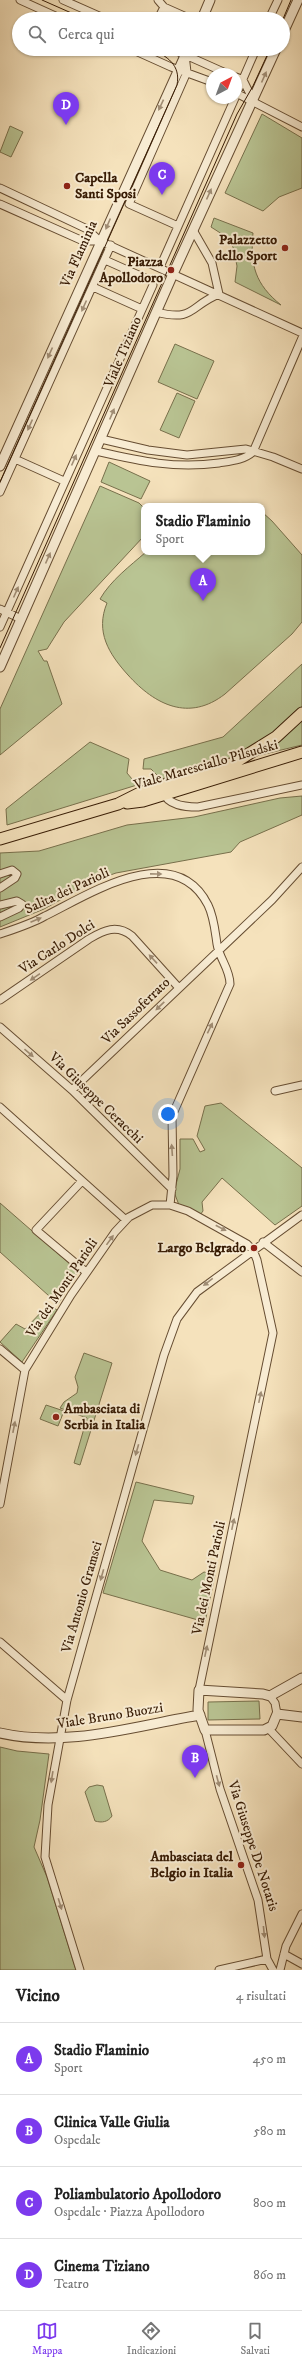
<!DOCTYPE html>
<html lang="it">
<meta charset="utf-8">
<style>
body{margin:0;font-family:"IM FELL DW Pica",serif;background:#f2f2f2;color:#222}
.compass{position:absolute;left:206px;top:68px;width:36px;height:36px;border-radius:50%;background:#fff;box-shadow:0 1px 3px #0004;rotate:41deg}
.you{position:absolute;left:168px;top:1114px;width:14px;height:14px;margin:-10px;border:3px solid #fff;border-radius:50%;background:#1a73e8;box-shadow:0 0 0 6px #1a73e833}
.badge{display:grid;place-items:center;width:26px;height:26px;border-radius:50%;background:#7c3aed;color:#fff;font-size:13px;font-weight:700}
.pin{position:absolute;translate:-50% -33px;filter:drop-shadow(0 1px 2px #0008)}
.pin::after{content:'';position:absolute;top:21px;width:14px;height:12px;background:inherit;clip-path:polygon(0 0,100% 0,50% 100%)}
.popup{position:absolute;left:141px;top:503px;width:124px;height:52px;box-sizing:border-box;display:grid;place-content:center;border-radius:8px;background:#fff;filter:drop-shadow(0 1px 3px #0005);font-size:13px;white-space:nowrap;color:#767676}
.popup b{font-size:15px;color:#222}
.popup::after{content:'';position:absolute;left:50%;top:100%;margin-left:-8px;border:8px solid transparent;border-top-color:#fff}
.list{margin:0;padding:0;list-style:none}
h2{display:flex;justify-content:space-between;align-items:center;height:52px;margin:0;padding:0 16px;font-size:17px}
h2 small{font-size:13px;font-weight:400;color:#767676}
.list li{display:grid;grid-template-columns:26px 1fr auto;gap:12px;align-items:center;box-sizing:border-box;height:72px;padding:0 16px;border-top:1px solid #e0e0e0}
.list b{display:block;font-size:15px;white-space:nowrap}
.list p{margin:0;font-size:13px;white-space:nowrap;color:#767676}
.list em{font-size:13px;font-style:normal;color:#767676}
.icon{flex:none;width:22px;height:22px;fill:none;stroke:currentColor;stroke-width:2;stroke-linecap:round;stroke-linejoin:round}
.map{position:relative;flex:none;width:302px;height:1970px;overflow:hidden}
.search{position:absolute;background:#fff;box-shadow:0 1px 3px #0004;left:12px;right:12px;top:12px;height:44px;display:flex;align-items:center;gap:10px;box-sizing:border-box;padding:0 14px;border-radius:22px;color:#767676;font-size:15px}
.sheet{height:340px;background:#fff}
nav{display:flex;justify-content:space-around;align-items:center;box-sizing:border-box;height:56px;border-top:1px solid #e0e0e0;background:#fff;font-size:11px;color:#767676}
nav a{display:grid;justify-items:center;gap:2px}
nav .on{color:#7c3aed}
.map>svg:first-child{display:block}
.green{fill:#b9c493;stroke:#78704c}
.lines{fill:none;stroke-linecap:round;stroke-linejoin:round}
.minor-casing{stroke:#664d32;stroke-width:9}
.tertiary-casing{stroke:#664d32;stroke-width:11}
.primary-casing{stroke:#371b04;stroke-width:13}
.minor{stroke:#f8ecd3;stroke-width:7}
.tertiary{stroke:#f8ecd3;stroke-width:9}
.primary{stroke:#f5e2bc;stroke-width:11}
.tram{stroke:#371b04;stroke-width:1}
.oneway{fill:#a18e76}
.poi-dot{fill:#8f2418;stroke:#f8ecd3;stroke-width:1.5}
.labels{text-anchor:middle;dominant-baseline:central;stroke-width:4;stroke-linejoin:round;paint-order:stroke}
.poi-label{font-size:14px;font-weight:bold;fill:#371b04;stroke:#f8ecd3;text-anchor:end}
.street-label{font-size:14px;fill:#371b04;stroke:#f8ecd3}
</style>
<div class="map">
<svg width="302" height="1970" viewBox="0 0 302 1970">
<rect width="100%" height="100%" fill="#f5e2bc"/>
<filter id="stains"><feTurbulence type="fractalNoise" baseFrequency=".005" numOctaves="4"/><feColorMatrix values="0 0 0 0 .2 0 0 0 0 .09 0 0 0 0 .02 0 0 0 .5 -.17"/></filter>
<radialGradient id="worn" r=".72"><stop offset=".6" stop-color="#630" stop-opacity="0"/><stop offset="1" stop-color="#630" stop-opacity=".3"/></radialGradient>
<path class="green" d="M262,114L302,138V188L279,197L263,211L225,193Z
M10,126L23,132L11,157L0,152Z
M214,218L253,233C250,265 255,284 281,305L235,282L237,266L233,247L225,236L211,227Z
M175,344L214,361L197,399L158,382Z
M177,393L195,401L179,438L160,430Z
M109,462L150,481L141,499L101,482Z
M100,486L139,503L144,508V536L64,622L47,649L38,651L44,661H47L62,704L0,755V709Z
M262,512L272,521L302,555V622L292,634L225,694C189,722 155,705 128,675C109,654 95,632 107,603L100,599C111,580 130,566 146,552H262Z
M302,664V745L161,779L151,769H143L144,759L223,737Z
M90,742L129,759L127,773L137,785L7,825L6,809Z
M302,796V815L240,842L231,852L116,873L96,880L44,909L0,927V853L39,851L127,825L194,817L280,798Z
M221,1103L302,1168V1206L275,1225L222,1178L202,1202L203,1211L200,1215L179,1205L174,1192L180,1169V1139H193L200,1152L205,1150L197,1136L205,1106Z
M0,1203L78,1271L58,1304L0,1252Z
M49,1304L57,1310L22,1362L0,1342L16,1324L25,1329Z
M84,1353L112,1363L80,1465L74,1463L87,1418L60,1408L64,1402L77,1393L78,1387L75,1377Z
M46,1405L64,1411L58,1426L40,1419Z
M136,1482L194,1496L192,1504L154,1500L142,1541L160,1570L192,1580L204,1572L215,1575L205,1622L103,1593Z
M259,1701L260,1719L208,1720V1702Z
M0,1747L17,1751L49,1754L40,1820L34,1847L47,1877L76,1970H0Z
M97,1785L103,1786L112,1816C108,1822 102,1823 95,1821L85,1792L89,1787Z"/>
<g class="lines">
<g class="minor-casing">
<path id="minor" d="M20,0L62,19
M63,0L106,19
M158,0L164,7
M158,19L164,7L191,19
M269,19L278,0
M131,49L171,67L212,82
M172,49L228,74
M236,77L243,80L253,100
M236,93L302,127
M236,95L256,49
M0,188L87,229L100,241L302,333
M0,204L83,241H100
M178,226L129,204L187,72L185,55
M193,230L212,263L219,294
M160,267L235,98
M93,287L142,309
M156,312C195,322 189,306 219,294
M101,439L148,450L187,455L246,449L273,457L302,469
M96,451C140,461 174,469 219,463C232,461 244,460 253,452
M253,452L302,338
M15,459L64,481
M0,492L111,245
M0,609L21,619
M0,627L153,285L152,281L105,260
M163,791C167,806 186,807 198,807L302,785
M0,874L12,870L17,874L15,878L0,888
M0,905L17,901L22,904L19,908L0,917
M0,934C15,929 31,924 45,916C88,895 174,838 208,905C214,917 215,931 217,944C219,958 230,969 230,984L172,1116L173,1176L170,1205
M0,1000L89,939C104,930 117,924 132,936L179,988
M0,1027L72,1090L172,1189
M72,1090L272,900L302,867
M275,1091L302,1085
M0,1107L126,1220
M82,1181L36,1230L86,1272
M263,1242L302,1272
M0,1349L25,1370
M0,1504L25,1370L71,1295L115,1232L129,1217L152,1205H170L188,1211L247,1244L253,1250L257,1260L273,1333L199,1690
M0,1642L67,1700
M270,1696L275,1703L277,1714
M269,1729L302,1764
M205,1730L220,1789L258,1900L267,1959L273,1970
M284,1954L302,1964
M80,1970L45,1857L48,1805L67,1700L164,1355L177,1319L197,1292L302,1215
M219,1970L267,1959
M280,1970L286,1946L302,1914"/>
</g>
<g class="tertiary-casing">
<path id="tertiary" d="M202,19L210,0
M283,33L298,0
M0,466L188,49
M0,667L173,274L276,49
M302,1678L270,1696L263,1694L199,1690L198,1710L205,1730H264L272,1726L277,1714L302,1717
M0,1733C67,1748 134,1726 200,1715"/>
</g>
<g class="primary-casing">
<path id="primary" d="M127,803L143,801L302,752
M0,839L118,804L140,793L234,763L276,737L302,713"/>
</g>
<use href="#minor" class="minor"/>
<use href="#tertiary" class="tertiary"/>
<use href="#primary" class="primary"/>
<path class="tram" d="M42,0L85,19
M283,19L291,0
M0,482L177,85C181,65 167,56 151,49
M0,648L237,114L253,86L270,49"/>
</g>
<defs><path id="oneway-solid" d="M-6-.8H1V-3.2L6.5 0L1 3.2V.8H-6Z"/></defs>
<g class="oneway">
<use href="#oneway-solid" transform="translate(264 77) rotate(-66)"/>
<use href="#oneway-solid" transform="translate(161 105) rotate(115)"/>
<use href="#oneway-solid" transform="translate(209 194) rotate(-66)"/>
<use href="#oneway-solid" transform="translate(108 224) rotate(113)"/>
<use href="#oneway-solid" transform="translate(84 306) rotate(114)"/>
<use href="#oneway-solid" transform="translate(50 353) rotate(114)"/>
<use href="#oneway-solid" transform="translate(112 414) rotate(-67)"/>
<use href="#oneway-solid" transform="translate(30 425) rotate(114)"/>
<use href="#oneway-solid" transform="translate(74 460) rotate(-66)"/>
<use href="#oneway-solid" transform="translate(48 558) rotate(-66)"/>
<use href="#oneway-solid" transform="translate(16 592) rotate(-66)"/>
<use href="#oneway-solid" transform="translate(156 874) rotate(1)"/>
<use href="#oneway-solid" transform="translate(36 920) rotate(-23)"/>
<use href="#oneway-solid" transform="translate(153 959) rotate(-133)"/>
<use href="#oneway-solid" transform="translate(35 977) rotate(146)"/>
<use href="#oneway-solid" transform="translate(160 1006) rotate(136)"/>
<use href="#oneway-solid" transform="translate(210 1028) rotate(-64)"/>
<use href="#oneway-solid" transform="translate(29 1053) rotate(41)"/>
<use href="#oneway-solid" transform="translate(172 1150) rotate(-94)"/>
<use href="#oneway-solid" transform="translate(221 1228) rotate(28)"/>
<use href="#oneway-solid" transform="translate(110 1240) rotate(-54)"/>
<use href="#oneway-solid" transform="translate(208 1282) rotate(142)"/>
<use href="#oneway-solid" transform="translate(260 1397) rotate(-78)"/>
<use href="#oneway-solid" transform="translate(14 1427) rotate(-79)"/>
<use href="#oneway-solid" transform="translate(137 1450) rotate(106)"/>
<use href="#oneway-solid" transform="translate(233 1524) rotate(-78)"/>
<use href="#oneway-solid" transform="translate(102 1575) rotate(106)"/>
<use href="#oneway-solid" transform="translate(206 1651) rotate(-78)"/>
<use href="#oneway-solid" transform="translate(52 1777) rotate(99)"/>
<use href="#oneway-solid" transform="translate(218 1781) rotate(75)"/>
<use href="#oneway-solid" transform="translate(60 1904) rotate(73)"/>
<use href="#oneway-solid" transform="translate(264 1932) rotate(84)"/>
</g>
<g class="poi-dot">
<circle cx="67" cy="186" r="4"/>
<circle cx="285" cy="248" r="4"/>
<circle cx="171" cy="270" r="4"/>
<circle cx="254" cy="1248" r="4"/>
<circle cx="56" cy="1417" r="4"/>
<circle cx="241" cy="1865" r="4"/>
</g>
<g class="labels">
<g class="poi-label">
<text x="75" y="178" text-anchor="start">Capella<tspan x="75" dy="16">Santi Sposi</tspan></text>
<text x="277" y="240">Palazzetto<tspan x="277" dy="16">dello Sport</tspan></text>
<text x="163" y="262">Piazza<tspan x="163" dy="16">Apollodoro</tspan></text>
<text x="246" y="1248">Largo Belgrado</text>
<text x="64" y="1409" text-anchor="start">Ambasciata di<tspan x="64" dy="16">Serbia in Italia</tspan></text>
<text x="233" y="1857">Ambasciata del<tspan x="233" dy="16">Belgio in Italia</tspan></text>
</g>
<g class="street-label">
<text transform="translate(79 254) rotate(-66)">Via Flaminia</text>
<text transform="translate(123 352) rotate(-67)">Viale Tiziano</text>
<text transform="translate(206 765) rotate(-16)">Viale Maresciallo Pilsudski</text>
<text transform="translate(67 891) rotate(-25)">Salita dei Parioli</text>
<text transform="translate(57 947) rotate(-33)">Via Carlo Dolci</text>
<text transform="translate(136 1011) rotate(-44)">Via Sassoferrato</text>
<text transform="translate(96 1098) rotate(44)">Via Giuseppe Ceracchi</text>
<text transform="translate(62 1288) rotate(-56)">Via dei Monti Parioli</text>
<text transform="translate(209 1578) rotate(-78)">Via dei Monti Parioli</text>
<text transform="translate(82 1597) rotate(-74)">Via Antonio Gramsci</text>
<text transform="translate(110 1716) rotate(-9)">Viale Bruno Buozzi</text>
<text transform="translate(253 1846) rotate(72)">Via Giuseppe De Notaris</text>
</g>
</g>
<rect width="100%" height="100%" filter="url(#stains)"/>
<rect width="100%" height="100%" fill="url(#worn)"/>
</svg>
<svg class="compass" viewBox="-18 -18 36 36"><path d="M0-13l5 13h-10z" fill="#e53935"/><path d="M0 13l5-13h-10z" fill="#767676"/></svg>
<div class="you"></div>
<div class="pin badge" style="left:203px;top:601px">A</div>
<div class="popup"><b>Stadio Flaminio</b>Sport</div>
<div class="pin badge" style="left:195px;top:1778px">B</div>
<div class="pin badge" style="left:162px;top:195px">C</div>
<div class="pin badge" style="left:66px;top:125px">D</div>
<div class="search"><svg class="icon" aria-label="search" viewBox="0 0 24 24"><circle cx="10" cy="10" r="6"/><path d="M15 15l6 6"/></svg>Cerca qui</div>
</div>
<section class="sheet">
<h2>Vicino<small>4 risultati</small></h2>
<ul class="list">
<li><span class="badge">A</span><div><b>Stadio Flaminio</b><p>Sport</p></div><em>450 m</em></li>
<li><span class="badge">B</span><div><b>Clinica Valle Giulia</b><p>Ospedale</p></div><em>580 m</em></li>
<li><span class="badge">C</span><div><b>Poliambulatorio Apollodoro</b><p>Ospedale · Piazza Apollodoro</p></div><em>800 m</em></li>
<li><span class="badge">D</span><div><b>Cinema Tiziano</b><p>Teatro</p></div><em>860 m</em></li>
</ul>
</section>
<nav>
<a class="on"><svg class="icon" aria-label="map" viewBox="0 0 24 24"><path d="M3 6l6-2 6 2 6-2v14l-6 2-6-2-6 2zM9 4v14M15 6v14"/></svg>Mappa</a>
<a><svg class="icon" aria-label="directions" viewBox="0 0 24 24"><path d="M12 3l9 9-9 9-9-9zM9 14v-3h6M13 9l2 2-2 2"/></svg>Indicazioni</a>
<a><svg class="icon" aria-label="saved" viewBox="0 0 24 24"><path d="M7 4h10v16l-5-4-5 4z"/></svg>Salvati</a>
</nav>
